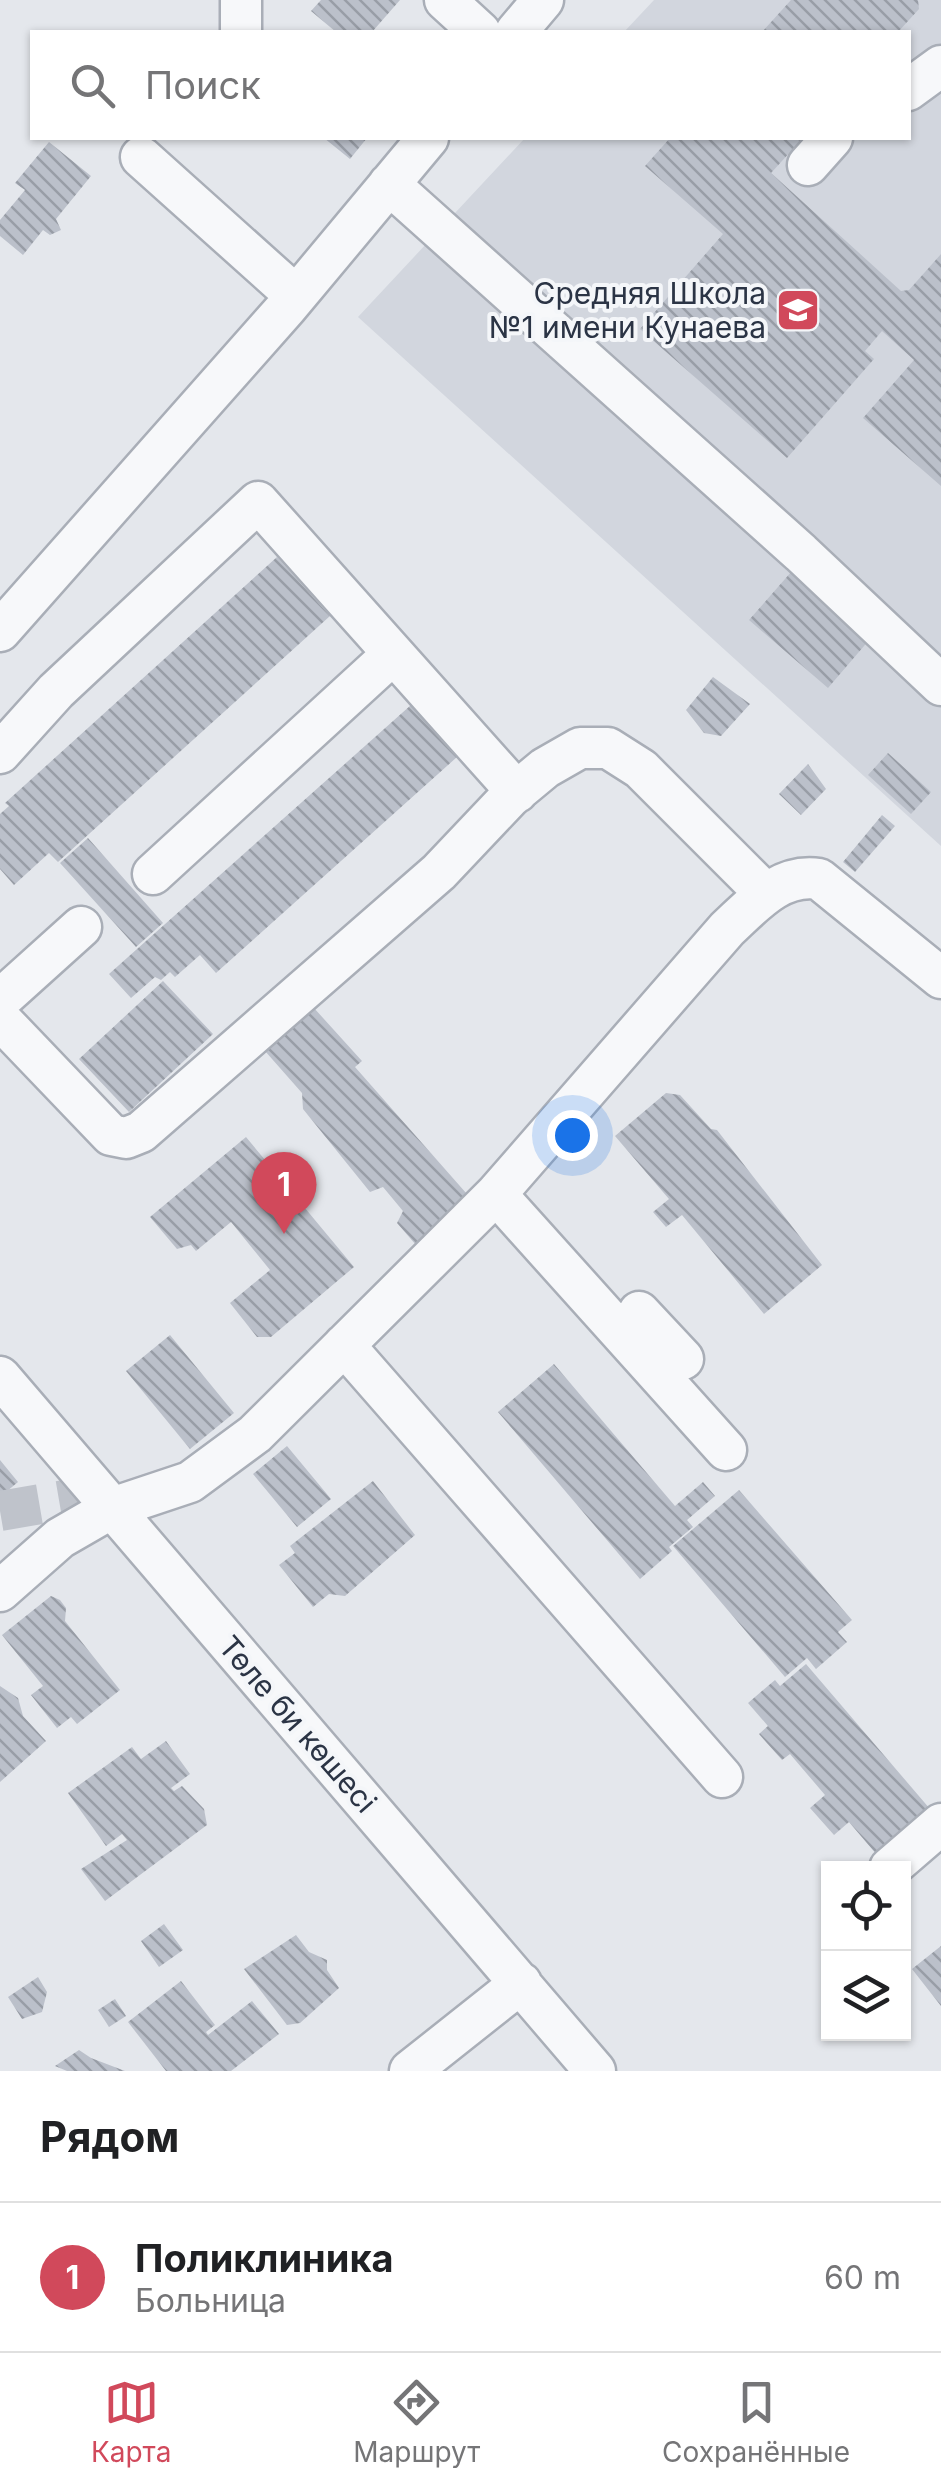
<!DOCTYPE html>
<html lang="ru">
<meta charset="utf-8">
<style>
body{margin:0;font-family:Inter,sans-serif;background:#f6f6f6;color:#202124}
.controls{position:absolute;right:30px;bottom:30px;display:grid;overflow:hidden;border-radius:0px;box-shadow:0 2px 8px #0004}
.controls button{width:90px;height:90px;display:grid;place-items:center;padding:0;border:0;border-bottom:2px solid #e0e0e0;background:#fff;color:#202124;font:50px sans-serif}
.you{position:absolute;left:572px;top:1135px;width:35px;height:35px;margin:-25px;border:8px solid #fff;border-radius:50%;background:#1a73e8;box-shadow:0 0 0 15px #1a73e833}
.badge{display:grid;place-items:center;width:65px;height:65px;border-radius:50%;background:#d1495b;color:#fff;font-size:32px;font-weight:700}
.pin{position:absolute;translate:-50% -82px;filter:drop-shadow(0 2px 5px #0008)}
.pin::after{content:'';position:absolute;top:52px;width:35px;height:30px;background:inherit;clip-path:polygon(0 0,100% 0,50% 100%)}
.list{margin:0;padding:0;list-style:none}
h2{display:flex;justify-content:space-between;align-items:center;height:130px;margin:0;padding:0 40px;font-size:42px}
h2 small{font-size:32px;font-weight:400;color:#757577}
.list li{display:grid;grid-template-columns:65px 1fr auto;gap:30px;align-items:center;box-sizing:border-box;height:150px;padding:0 40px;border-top:2px solid #e0e0e0}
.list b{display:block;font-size:38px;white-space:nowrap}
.list p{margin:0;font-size:32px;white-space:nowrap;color:#757577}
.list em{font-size:32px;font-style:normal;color:#757577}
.icon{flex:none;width:55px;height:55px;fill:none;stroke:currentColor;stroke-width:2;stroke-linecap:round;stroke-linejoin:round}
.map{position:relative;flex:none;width:941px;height:2071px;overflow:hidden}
.search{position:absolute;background:#fff;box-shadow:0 2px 8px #0004;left:30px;right:30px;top:30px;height:110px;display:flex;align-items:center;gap:25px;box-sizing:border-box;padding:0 35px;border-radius:0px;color:#757577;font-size:38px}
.sheet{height:280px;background:#fff}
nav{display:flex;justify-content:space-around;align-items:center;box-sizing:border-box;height:140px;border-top:2px solid #e0e0e0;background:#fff;font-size:28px;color:#757577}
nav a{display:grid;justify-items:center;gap:5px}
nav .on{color:#d1495b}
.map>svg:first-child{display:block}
.built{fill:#d2d6de}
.building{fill:url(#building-back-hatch)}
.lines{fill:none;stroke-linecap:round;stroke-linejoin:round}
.minor-tunnel{stroke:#bfc3cb;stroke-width:40;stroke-dasharray:40 20;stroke-linecap:butt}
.minor-casing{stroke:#a9aeb7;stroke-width:45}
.minor{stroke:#f7f8fa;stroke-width:40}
.labels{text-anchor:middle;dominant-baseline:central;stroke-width:8;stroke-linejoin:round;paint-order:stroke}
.poi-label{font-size:30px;fill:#2b3445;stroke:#f4f6f9;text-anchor:end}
.street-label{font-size:30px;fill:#2b3445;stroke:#f4f6f9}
</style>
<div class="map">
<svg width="941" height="2071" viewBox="0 0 941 2071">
<defs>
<pattern id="building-back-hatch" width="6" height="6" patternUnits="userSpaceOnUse" patternTransform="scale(2.5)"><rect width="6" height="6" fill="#bbc0ca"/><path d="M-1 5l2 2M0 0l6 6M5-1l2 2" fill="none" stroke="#989da6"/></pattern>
</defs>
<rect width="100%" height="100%" fill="#e4e7ec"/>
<path class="built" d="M654,0H941V846L358,317L525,138H908V32H624Z"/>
<path class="building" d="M321,0H400L372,32H336L311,11Z
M791,0H918L919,9L898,32H762Z
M324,138H367L350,159Z
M670,138H803L771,173L901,291L909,290L941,254V486L863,418L914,360L882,331L865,351L874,359L787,458L640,329L723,234L645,166Z
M49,142L91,176L56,219L61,230L50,235L43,230L23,255L0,236V220L25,190L15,183Z
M277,557L330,616L58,862L49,853L14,885L0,869V814L9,806L5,803Z
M792,571L870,639L828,688L749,620Z
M713,677L750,704L721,736L704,733L686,710Z
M411,705L457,757L216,973L200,955L175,977L170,972L161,980L155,977L131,998L109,974Z
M888,753L931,792L911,814L868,775Z
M808,764L826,789L801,815L779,794Z
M882,815L895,826L855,872L843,862Z
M88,838L163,923L136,947L60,863Z
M163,981L213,1034L129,1112L79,1059Z
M314,1008L362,1061L355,1067L474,1202L416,1245L397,1223L403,1211L383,1187L370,1192L303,1109L302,1093L265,1051Z
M666,1093L680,1095L711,1129L717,1130L822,1265L764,1314L682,1215L666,1227L653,1212L669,1199L615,1136Z
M246,1137L354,1267L271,1337H257L230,1303L270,1270L231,1222L196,1251L191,1245L177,1249L150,1217Z
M170,1335L234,1413L190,1449L126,1371Z
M554,1364L675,1506L703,1482L715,1496L687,1520L693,1527L669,1547L672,1551L640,1579L498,1412Z
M287,1446L331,1499L297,1527L253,1474Z
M0,1460L18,1482L0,1497Z
M373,1481L415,1535L345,1596L329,1594L313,1607L279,1565L295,1553L290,1546Z
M739,1490L852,1620L838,1632L847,1642L816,1669L807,1658L785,1677L673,1546Z
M51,1596L60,1600L66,1608L65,1621L120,1690L77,1724L71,1717L57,1728L31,1695L43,1686L2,1635Z
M806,1664L936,1816L883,1862L849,1822L834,1835L810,1808L825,1795L790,1754L782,1760L759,1734L768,1726L748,1703L775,1680L780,1686Z
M0,1686L18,1698L23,1716L46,1741L0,1782Z
M166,1741L190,1774L171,1788L174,1791L182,1786L204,1809L207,1825L105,1901L81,1869L127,1840L122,1834L106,1846L68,1793L132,1747L141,1759Z
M164,1924L183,1950L159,1967L141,1941Z
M296,1935L309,1952L327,1960V1970L339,1988L300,2023L287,2025L244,1969Z
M941,1946V2006L912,1969Z
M38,1977L47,1992L42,2012L22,2019L8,1997Z
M181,1981L215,2025L206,2032L208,2035L252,2001L279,2034L231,2071H166L128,2022Z
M115,1999L126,2016L109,2027L98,2010Z
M79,2050L91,2058L125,2071H67L55,2066Z"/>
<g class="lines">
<path class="minor-tunnel" d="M0,1511L99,1494"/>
<g class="minor-casing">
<path id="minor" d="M241,0V31
M445,0L480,32
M516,32L543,0
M908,90L941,66
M141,157L296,296
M808,165L832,138
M389,184L801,553L941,685
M0,631L287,307L428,138
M0,753L56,691L258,502L517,792
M153,874L393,654
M0,1000L81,927
M0,1019L111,1135L126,1138L141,1132L439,872L510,797L545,768L580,748H608L641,769L766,894
M496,1194L726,1450
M639,1312L683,1359
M344,1345L722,1777
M0,1377L595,2071
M0,1591L60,1538L112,1508L190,1482L255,1434L496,1194L727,929C754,904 780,873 819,879L941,978
M890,1868L941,1824
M410,2071L521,1983"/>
</g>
<use href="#minor" class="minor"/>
</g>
<defs>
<g id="school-square" transform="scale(2.25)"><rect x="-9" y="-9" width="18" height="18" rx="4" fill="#d1495b" stroke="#f4f6f9"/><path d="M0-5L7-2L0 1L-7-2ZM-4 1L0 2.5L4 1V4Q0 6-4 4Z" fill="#fff"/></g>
</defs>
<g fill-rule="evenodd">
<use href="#school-square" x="798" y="310"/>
</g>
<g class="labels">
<g class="poi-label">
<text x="766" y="293">Средняя Школа<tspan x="766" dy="34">№1 имени Кунаева</tspan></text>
</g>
<g class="street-label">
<text transform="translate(298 1724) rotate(49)">Төле би көшесі</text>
</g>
</g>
</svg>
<div class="controls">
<button><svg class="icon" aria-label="locate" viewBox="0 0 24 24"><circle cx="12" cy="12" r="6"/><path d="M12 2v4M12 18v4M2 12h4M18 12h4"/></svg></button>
<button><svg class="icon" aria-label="layers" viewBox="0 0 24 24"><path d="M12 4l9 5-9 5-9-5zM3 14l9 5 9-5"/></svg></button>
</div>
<div class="you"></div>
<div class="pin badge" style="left:284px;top:1234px">1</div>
<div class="search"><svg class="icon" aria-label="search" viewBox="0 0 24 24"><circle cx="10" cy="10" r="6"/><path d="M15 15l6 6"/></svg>Поиск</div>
</div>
<section class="sheet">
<h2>Рядом<small></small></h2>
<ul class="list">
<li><span class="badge">1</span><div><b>Поликлиника</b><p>Больница</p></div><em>60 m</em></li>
</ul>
</section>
<nav>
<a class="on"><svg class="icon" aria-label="map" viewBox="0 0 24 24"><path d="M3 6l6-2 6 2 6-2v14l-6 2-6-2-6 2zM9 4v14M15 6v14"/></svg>Карта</a>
<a><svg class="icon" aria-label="directions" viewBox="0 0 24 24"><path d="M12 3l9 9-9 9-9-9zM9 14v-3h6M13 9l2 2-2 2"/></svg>Маршрут</a>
<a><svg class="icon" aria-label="saved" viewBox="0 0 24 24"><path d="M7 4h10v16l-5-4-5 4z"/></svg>Сохранённые</a>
</nav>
